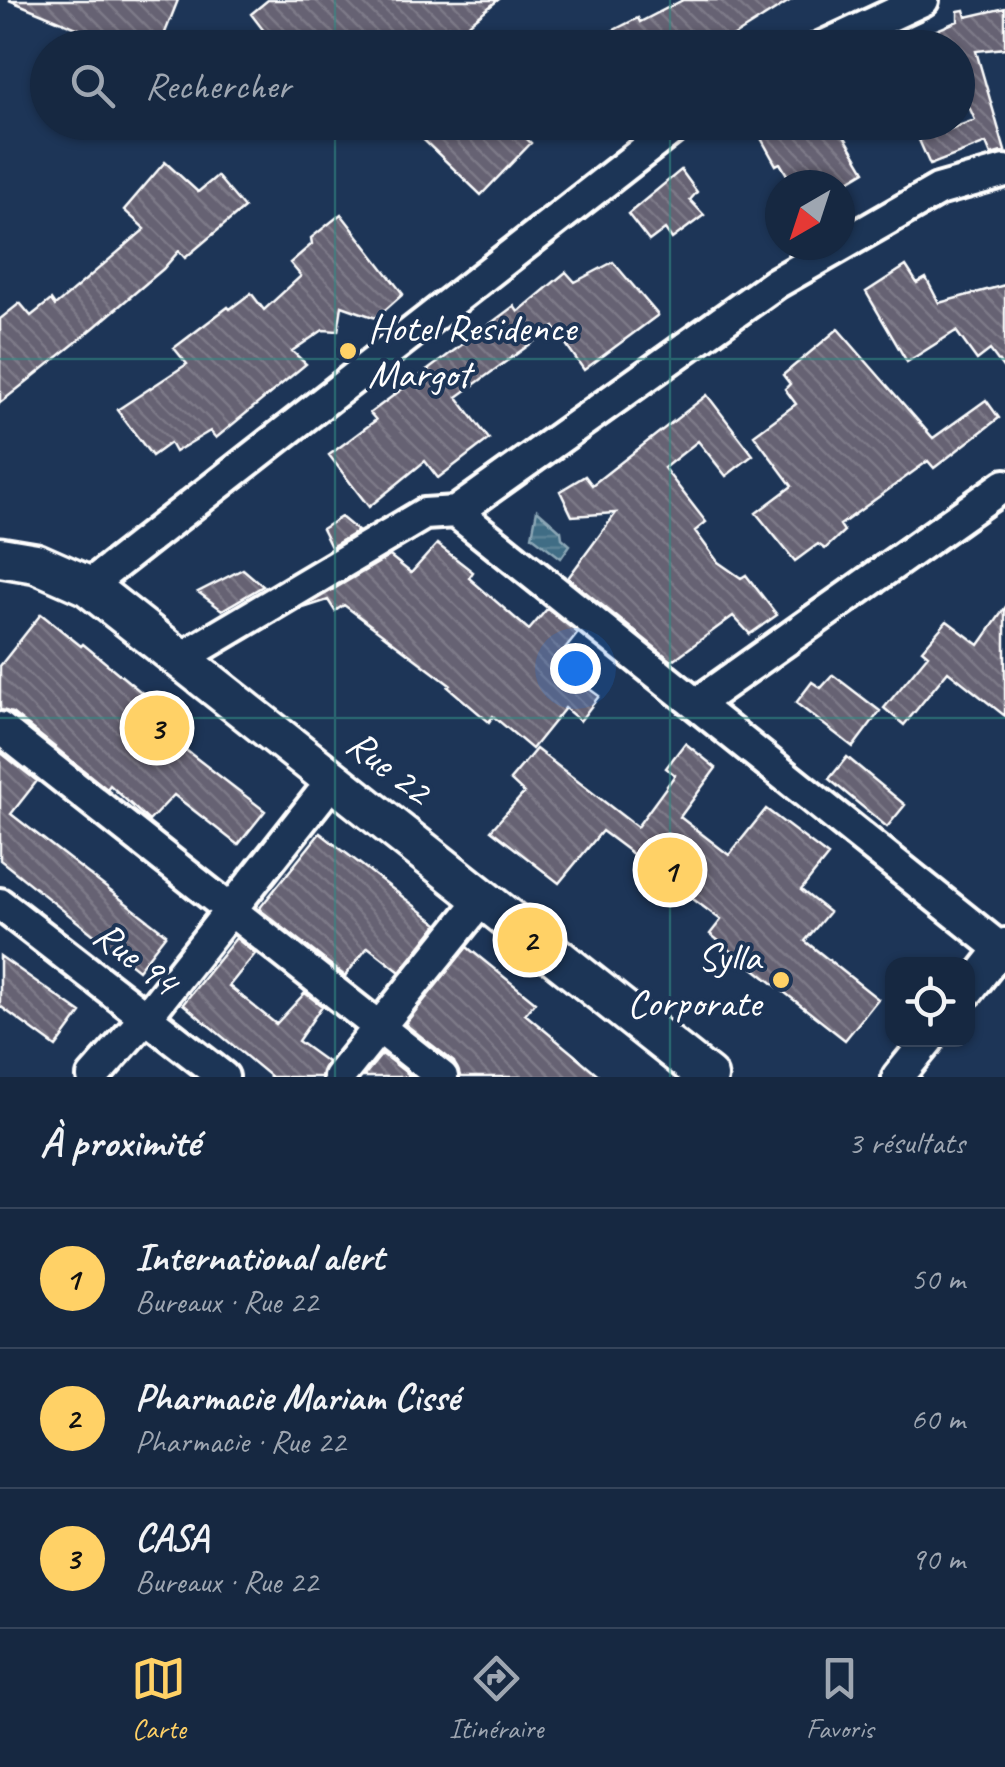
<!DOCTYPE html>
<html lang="fr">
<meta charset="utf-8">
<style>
body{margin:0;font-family:Caveat,sans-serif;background:#23344c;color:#f1f3f6}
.controls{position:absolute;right:30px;bottom:30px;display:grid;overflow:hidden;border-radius:20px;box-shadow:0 2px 8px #0004}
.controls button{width:90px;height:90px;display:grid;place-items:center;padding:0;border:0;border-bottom:2px solid #35445a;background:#162841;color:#f1f3f6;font:50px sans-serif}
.compass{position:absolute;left:765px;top:170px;width:90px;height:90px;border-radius:50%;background:#162841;box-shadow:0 2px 8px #0004;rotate:219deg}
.you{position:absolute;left:575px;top:668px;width:35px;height:35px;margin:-25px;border:8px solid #fff;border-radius:50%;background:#1a73e8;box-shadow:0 0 0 15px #1a73e833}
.badge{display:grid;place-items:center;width:65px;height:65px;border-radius:50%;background:#ffd166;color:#111;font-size:32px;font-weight:700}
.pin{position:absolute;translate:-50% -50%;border:5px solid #fff;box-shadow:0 2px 10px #0006}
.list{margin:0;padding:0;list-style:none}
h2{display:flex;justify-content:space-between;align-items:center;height:130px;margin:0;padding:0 40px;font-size:42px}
h2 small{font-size:32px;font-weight:400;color:#9ea6b1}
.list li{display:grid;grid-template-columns:65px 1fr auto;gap:30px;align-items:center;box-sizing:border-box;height:140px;padding:0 40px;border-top:2px solid #35445a}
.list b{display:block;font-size:38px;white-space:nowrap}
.list p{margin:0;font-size:32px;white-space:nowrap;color:#9ea6b1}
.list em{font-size:32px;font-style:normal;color:#9ea6b1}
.icon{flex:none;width:55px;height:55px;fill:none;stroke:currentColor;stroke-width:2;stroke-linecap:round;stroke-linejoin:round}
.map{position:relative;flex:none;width:1005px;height:1077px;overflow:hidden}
.search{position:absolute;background:#162841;box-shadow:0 2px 8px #0004;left:30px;right:30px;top:30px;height:110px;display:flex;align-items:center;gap:25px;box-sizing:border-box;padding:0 35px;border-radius:55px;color:#9ea6b1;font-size:38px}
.sheet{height:550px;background:#162841}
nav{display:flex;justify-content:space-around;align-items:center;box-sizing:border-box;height:140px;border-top:2px solid #35445a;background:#162841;font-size:28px;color:#9ea6b1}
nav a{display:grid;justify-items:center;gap:5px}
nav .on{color:#ffd166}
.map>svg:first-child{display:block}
.water{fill:url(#water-rules);stroke:#8ca7b6;stroke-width:2.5}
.building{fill:url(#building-back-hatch);stroke:#fff;stroke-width:2.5}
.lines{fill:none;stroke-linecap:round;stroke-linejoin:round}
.minor-casing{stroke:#fff;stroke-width:38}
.tertiary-casing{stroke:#fff;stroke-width:45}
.minor{stroke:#1d3557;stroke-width:30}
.tertiary{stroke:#1d3557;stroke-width:38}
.grid{fill:none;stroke:#338b84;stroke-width:2.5;stroke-opacity:0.55}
.poi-dot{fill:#ffd166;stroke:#1d3557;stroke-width:4}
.labels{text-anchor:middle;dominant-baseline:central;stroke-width:8;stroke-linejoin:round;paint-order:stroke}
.poi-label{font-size:40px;fill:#fff;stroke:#1d3557;text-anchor:start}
.street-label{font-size:40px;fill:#fff;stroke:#1d3557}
</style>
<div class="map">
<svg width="1005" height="1077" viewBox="0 0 1005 1077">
<defs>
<pattern id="water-rules" width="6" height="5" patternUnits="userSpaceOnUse" patternTransform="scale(2.5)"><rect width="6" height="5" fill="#406d85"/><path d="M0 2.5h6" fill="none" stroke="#5d8397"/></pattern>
<pattern id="building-back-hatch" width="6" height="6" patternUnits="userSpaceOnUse" patternTransform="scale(2.5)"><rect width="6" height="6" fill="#666273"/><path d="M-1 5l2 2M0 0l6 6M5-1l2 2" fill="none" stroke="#7d7a88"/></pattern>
</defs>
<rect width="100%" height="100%" fill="#1d3557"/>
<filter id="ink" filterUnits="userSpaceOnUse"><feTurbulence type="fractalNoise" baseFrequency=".01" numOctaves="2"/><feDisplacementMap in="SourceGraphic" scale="20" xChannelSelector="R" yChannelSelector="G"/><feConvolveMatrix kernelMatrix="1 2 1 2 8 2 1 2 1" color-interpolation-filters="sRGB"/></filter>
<g filter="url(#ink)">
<path class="water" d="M537,510L561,531L562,538L570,545L561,558L532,536Z"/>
<path class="building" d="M9,0H178L159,48H125Z
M268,0H498L455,35L449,26L422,48H277L251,14Z
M683,0H791L715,48H578L638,18L640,22Z
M1005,8V48L976,51L1005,151L991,155L986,143L930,165L919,140L975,120L958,82V48H895L958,21V11L964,10L966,17Z
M405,122H510L531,143L481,195Z
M752,122H836L865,171L842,185H793L780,163L776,165Z
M165,162L198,192L217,176L244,208L185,258L179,251L163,269L84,336L0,403V319L20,303L31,316L51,300L55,306L145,229L124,210Z
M681,170L697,192L690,200L704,215L672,239L665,229L649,241L628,214Z
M341,214L403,294L376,318L342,306L338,331L323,330L292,351L306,364L216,438L210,431L175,452L170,443L152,456L117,410L187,364L174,348L228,307L230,309L251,293L264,310L301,276L290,263L312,244L311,238Z
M613,262L658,315L584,370L554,327L457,397L489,439L438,478L425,461L369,507L329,455L376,420L370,413L514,306L518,312L566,272L575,282Z
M906,266L917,283L926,278L939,303L1005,285V370L990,350L977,360L956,331L907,362L866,292Z
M838,329L933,438L986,400L999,418L934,468L928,461L840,525L844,531L825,549L818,544L795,561L756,513L792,486L754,435L796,404L785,389L790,384L783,375Z
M707,395L753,455L726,476L698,441L664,468L706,522L695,531L718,562L741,578L746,575L777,615L750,634L733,616L672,661L568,578L616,513L572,516L560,491L585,476L592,485Z
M341,517L358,531L331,547L322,529Z
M437,544L473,572L469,578L529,630L547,609L578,633L554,663L599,696L580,721L565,708L532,749L493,716L489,722L448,687L450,685L344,605L335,611L328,600L300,609L390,556L411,573Z
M243,569L263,586L222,610L198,592Z
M1005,608V716L948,671L904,725L884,708L928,655L922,650L947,621L979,645Z
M41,614L81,646L83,644L158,706L148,721L265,811L238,845L174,795L149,821L110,785L107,789L12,713L0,710V666Z
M833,675L880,711L853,747L796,703L812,682L821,688Z
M685,743L716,768L680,817L729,855L766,809L828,856L801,890L829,912L805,941L878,999L845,1040L710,934L721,920L602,831L559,883L491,830L524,793L510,780L536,749L637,827L675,775L666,768Z
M0,752L37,781L11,814L166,934L138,970L0,860Z
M847,757L905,805L887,827L829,779Z
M320,833L438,924L400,972L368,947L345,976L259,909Z
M236,938L255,954L229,986L276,1024L305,993L322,1006L298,1041L327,1062L321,1077H271L183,1004Z
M467,947L535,1002L525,1014L601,1077H460L454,1062L405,1024Z
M0,956L81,1013L56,1047L0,1006Z
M382,1054L412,1077H363Z"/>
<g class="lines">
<g class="minor-casing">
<path id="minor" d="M820,48L923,0
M456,512L1001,949
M88,586L681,122
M180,659L424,514L456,512L776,283L938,190L1005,171
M696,704L1005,485
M0,728L442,1077
M0,904L223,1077
M968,991L1005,944
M93,1077L147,1016L333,780
M339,1077L483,898
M898,1077L928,1040"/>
</g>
<g class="tertiary-casing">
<path id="tertiary" d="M0,557L36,563L88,586L708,1077"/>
</g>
<use href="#minor" class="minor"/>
<use href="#tertiary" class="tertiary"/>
</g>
</g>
<path class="grid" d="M335,0V48M670,0V48M335,122V1077M670,122V1077M0,359H1005M0,718H1005"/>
<g class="poi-dot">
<circle cx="348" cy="351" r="10"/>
<circle cx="781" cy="980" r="10"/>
</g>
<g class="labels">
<g class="poi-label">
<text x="368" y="328">Hotel Residence<tspan x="368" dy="46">Margot</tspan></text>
<text x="761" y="957" text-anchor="end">Sylla<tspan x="761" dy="46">Corporate</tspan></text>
</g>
<g class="street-label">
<text transform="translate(389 767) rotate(38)">Rue 22</text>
<text transform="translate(136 958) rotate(38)">Rue 94</text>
</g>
</g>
</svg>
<div class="controls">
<button><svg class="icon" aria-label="locate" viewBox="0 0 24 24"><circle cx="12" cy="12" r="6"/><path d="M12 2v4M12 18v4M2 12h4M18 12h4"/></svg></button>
</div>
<svg class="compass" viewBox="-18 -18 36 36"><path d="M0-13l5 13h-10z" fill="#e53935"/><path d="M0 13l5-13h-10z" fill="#9ea6b1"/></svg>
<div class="you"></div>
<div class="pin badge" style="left:670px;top:870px">1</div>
<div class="pin badge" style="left:530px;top:940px">2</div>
<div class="pin badge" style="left:157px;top:728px">3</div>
<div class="search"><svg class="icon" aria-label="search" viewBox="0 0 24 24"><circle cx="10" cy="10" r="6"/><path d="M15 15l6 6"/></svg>Rechercher</div>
</div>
<section class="sheet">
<h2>À proximité<small>3 résultats</small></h2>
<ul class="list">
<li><span class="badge">1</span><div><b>International alert</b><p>Bureaux · Rue 22</p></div><em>50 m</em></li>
<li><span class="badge">2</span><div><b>Pharmacie Mariam Cissé</b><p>Pharmacie · Rue 22</p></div><em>60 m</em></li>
<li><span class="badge">3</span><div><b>CASA</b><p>Bureaux · Rue 22</p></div><em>90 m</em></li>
</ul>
</section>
<nav>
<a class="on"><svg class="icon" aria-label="map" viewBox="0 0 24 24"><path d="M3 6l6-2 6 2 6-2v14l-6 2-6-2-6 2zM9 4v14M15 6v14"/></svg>Carte</a>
<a><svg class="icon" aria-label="directions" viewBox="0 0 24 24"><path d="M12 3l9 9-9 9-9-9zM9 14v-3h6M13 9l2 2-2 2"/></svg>Itinéraire</a>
<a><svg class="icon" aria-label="saved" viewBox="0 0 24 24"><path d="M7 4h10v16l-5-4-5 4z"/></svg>Favoris</a>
</nav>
